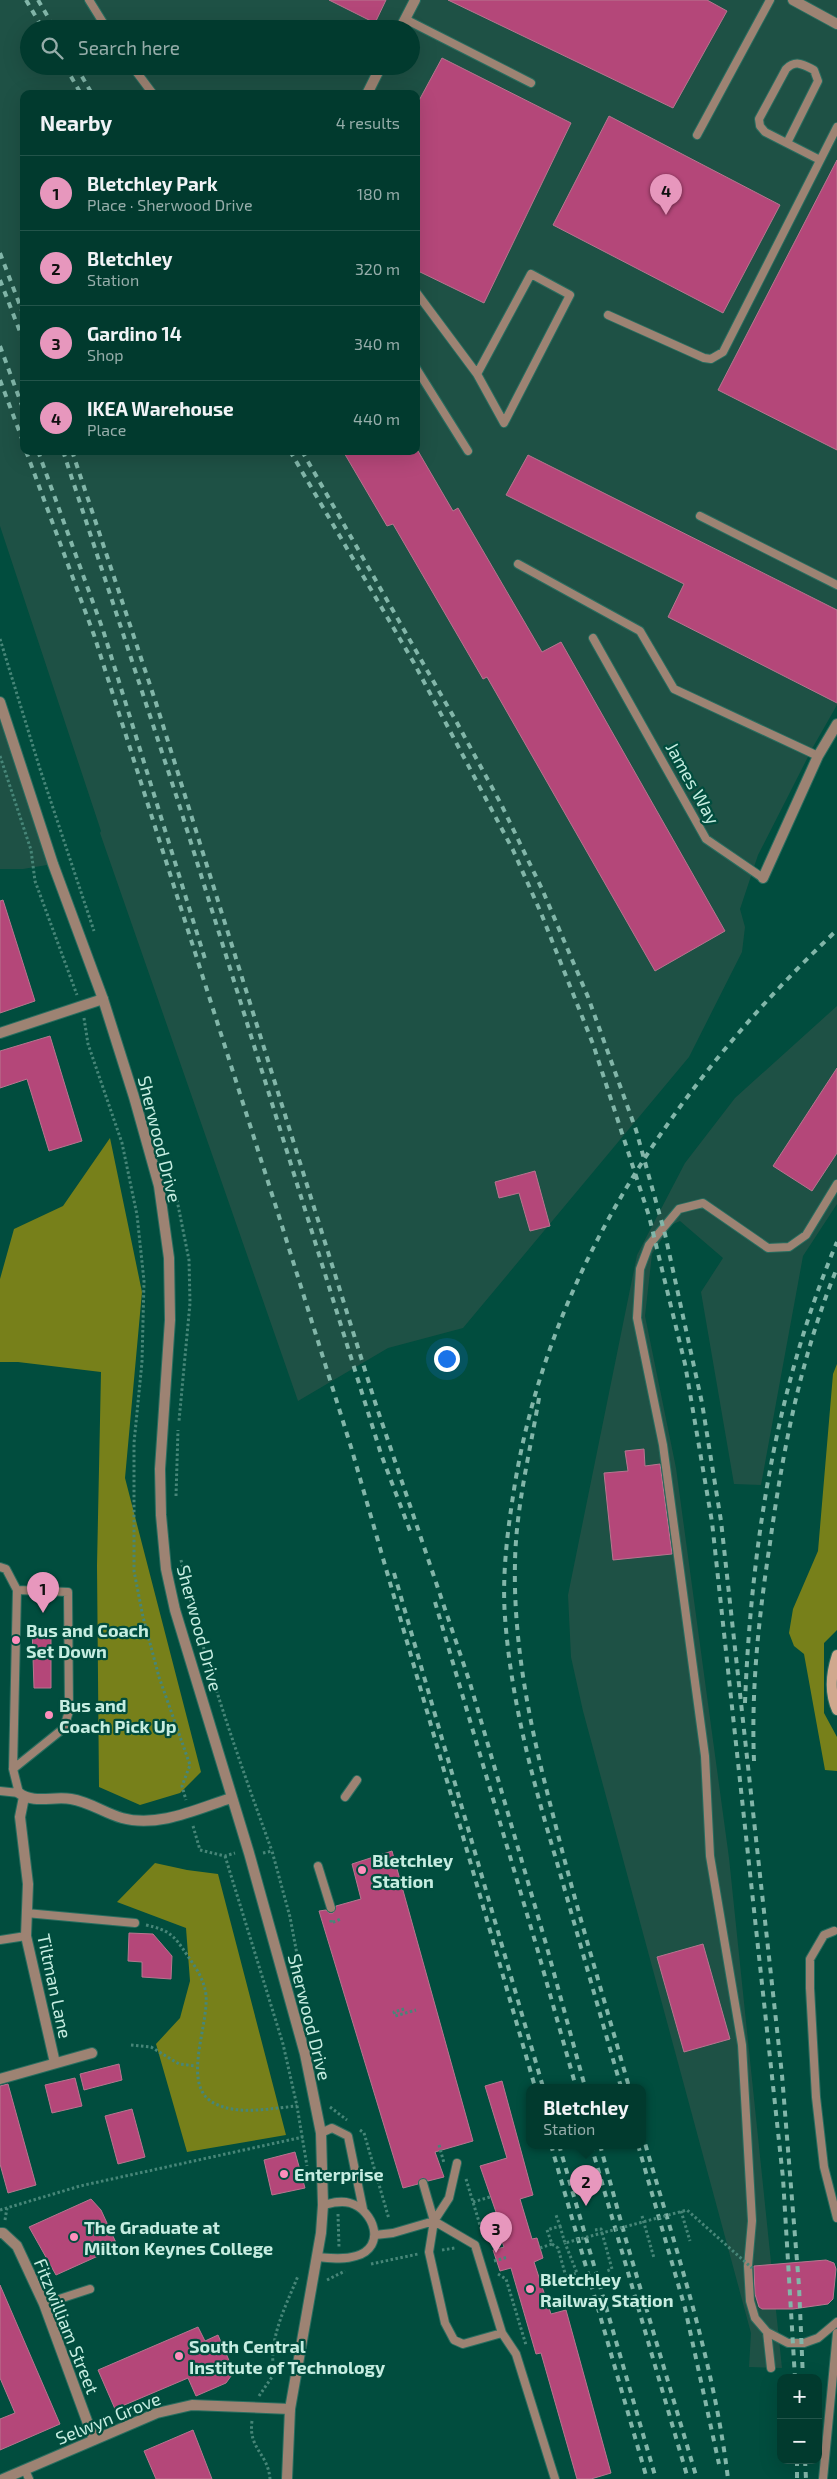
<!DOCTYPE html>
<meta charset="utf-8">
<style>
body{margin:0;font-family:"Exo 2",sans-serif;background:#0b4136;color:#f1f3f6}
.controls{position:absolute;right:15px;bottom:15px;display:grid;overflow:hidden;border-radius:10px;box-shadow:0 5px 20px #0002}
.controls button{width:45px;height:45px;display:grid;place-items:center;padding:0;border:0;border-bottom:1px solid #23544a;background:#013a2e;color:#f1f3f6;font:25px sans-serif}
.you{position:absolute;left:446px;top:1358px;width:18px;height:18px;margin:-12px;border:4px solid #fff;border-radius:50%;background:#1a73e8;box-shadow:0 0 0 8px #1a73e833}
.badge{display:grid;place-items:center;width:32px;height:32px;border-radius:50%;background:#e797bd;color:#111;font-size:16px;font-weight:700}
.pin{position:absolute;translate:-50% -41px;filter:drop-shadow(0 1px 2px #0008)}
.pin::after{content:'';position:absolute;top:26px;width:18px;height:15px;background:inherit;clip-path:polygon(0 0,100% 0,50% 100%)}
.popup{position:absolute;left:526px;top:2084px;width:120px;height:65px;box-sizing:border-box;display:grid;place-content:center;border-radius:10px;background:#013a2e;filter:drop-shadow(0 1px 4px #0005);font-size:16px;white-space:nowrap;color:#96adaa}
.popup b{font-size:19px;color:#f1f3f6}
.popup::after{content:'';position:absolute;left:50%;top:100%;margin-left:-10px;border:10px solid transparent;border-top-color:#013a2e}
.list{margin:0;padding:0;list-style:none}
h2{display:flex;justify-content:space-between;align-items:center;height:65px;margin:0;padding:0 20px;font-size:21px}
h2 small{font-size:16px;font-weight:400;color:#96adaa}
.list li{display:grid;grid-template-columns:32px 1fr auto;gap:15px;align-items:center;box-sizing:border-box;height:75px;padding:0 20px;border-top:1px solid #23544a}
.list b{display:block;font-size:19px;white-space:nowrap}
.list p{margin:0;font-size:16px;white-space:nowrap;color:#96adaa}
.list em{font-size:16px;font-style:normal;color:#96adaa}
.icon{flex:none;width:28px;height:28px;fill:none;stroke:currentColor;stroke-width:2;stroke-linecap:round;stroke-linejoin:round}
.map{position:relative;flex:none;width:837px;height:2479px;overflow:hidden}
.search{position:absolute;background:#013a2e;box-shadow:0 5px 20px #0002;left:20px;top:20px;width:400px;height:55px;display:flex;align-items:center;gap:12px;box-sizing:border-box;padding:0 18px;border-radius:28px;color:#96adaa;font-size:19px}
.panel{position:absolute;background:#013a2e;box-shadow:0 5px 20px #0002;left:20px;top:90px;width:400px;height:365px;border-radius:10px}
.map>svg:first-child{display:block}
.built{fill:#1e5145;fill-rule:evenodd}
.forest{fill:#77801a}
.building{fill:#b44779;stroke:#b7768f}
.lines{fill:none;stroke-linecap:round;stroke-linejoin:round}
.service-casing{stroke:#286d5f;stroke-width:10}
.minor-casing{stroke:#286d5f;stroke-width:12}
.tertiary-casing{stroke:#286d5f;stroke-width:12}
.secondary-casing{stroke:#286d5f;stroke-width:12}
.path{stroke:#478678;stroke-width:3;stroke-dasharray:2.5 2.5;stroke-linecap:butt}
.service{stroke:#9d8373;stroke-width:8}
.minor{stroke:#9d8373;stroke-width:10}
.tertiary{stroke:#9d8373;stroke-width:10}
.secondary{stroke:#d0a88e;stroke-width:10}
.rail{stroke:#82b6a9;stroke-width:4;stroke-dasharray:6 6;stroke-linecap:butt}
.path-bridge{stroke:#478678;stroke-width:3;stroke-dasharray:2.5 2.5;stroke-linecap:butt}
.poi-dot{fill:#fe8ebc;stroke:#014d3e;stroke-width:2}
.labels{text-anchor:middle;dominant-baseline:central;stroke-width:4.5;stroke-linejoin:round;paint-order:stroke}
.street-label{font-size:18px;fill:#c6ede1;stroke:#014d3e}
.poi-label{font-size:18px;font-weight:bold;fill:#c6ede1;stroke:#014d3e;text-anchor:start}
</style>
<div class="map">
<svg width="837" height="2479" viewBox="0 0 837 2479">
<rect width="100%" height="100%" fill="#014d3e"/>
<path class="built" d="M0,0H837V705L813,747L758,855L740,909L745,927L742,952L689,1057L463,1328L388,1348L298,1401L100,833L101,831L0,526ZM29,29H411V66H29ZM24,94H416V451H24Z
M0,702L53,864L23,869H0Z
M837,1006V1204L803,1256L761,1485L734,1484L701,1292L723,1258L680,1221L671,1225L652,1254L645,1316L676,1468L729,1858L782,2368L749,2367L751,2333L583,1711L571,1657L568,1595L637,1255L685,1163L735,1098Z"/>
<path class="forest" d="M110,1138L142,1292L125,1478L201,1772L180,1793L140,1805L99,1787L97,1566L101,1372L18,1362H0V1279L14,1229L63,1206Z
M837,1364V1630L824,1643V1713L837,1737V1771L825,1770L804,1654L794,1646L789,1633L793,1609L818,1551L833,1374Z
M155,1863L187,1870L218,1874L286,2135L187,2152L156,2044L180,2018L190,1981L186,1928L117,1902Z"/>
<path class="building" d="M329,0H386L375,23Z
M448,0H707L727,11L673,108Z
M442,58L571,123L484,303L416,270V106Z
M609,116L780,205L723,313L553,225Z
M837,160V450L718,390Z
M343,451H418L453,511L458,508L542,652L561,642L725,931L655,971L487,677L483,679L393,524L387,526Z
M528,455L837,610V703L668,617L684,584L506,495Z
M3,900L35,1001L0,1013V901Z
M50,1036L82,1141L49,1151L27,1079L0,1088V1051Z
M837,1068V1153L812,1191L773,1166Z
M535,1171L550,1226L530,1231L519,1193L499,1198L495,1182Z
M644,1449L645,1466L660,1464L672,1554L613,1560L604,1473L628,1471L625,1451Z
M32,1627H47V1636H51V1688H34Z
M392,1851L473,2141L435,2152L444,2177L428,2181L422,2178L418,2184L403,2188L319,1911L326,1910L329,1913H333L336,1906L361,1899L352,1864Z
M129,1933L153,1934L172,1956L171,1979L142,1977V1962L128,1961Z
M703,1944L730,2039L684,2052L657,1957Z
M119,2064L122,2080L84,2090L80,2074Z
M75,2078L82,2106L52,2113L45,2085Z
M502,2081L533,2195L520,2199L532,2239L537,2238L543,2258L534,2262L551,2314L566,2310L611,2473L591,2479H577L541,2353L536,2354L511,2268L500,2271L493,2250L504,2247L501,2239L505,2238L480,2166L507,2158L485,2086Z
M8,2084L36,2185L8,2193L0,2164V2086Z
M132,2109L145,2157L118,2164L105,2116Z
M295,2152L305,2188L272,2195L264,2160Z
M91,2199L101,2210L118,2247L56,2275L29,2227Z
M826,2260L834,2263L836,2269L833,2299L828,2304L793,2309H762L759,2307L755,2294L754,2266Z
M0,2285L60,2424L0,2450V2419L15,2413L0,2378Z
M198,2327L205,2341L218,2335L234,2372L226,2383L196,2396L188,2378L115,2409L98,2370Z
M193,2430L212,2479H156L144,2451Z"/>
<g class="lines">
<g class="service-casing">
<path id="service" d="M89,0L107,29
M405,19L531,83
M132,66L153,94
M697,135L770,0
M787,143L818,81L814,70C804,65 796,59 786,69L759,119L760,126L765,132L820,160
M416,292L477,374L504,423L570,295L531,274L477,374
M608,315L704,358L711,359L723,352L837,127
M416,368L468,451
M700,516L837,585
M518,564L640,631L674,689L818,756
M593,638L706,839L763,878
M837,1184L806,1235L789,1247L768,1248L703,1203L679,1209L649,1245L640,1269L637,1318L663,1445L705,1756L710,1856L742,2045L752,2221L748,2266L750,2301L755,2318L767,2332L788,2343H804L818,2338L837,2322
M0,1567L6,1569L17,1590L13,1769L19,1793L0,1791
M13,1769L64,1728L69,1711L68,1592L17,1590
M345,1797L357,1780
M318,1866L331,1908
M26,1913L135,1923
M834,1931L824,1935L810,1959V1988L816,2097L824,2167L837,2218
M0,1940L26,1936
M321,2133L332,2128L348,2136L363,2209
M457,2163L449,2198L434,2221L429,2252L445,2323L454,2340L463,2344L502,2333
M423,2183L434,2221L475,2245L502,2333L516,2354L555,2479
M375,2235L393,2233L434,2221
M317,2257C330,2258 344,2260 356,2256C387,2247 374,2210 350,2203C341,2200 331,2203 323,2205
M44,2304L90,2289
M767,2332L771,2368
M25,2470L29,2479
M823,2479L837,2333"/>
</g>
<g class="minor-casing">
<path id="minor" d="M793,0L837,24
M400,29L415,0
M367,94L381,66
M763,878L818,756L837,724
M0,1033L103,999
M19,1793C33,1804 54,1796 71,1799C90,1802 104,1813 122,1818C158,1828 197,1809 231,1798
M24,1797L20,1817L28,1884L26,1936L55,2063
M0,2079L92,2053
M0,2233H3L17,2246L44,2304L94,2440
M3,2479L157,2413L192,2405L290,2409"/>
</g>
<g class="tertiary-casing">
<path id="tertiary" d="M0,702L53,864L103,999L134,1097L159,1186L169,1258L170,1320L160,1469L161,1515L166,1569L175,1610L249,1853L305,2054L321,2133L323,2205L321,2233L290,2409L287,2479"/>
</g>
<g class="secondary-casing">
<path id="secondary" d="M837,1655C831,1673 829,1692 837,1710"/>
</g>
<path class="path" d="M0,639L40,769L94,931
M0,756L31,850L35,881L77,995
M84,1018L88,1044L122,1143L137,1215L144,1281L142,1362L134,1443V1571L143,1617L159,1677L190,1765L182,1786L186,1800
M176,1195L189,1260L190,1303L179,1421
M176,1496L178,1430
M181,1560C203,1659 237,1755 272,1851
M193,1826L200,1850L225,1856L235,1853
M263,1853L272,1851L290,1917L305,1997
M225,1856L283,2044L297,2106L307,2166
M331,1920V1923L341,1919
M146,1925C169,1930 174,1935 187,1955C194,1965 202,1976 205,1989C213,2020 176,2089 218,2105C241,2115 273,2108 297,2106
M404,2009L394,2012L395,2016L416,2010
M131,2045L151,2047L179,2064L196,2066
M330,2107L347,2120
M360,2130L364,2133L389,2219
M439,2145L444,2163
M466,2179L483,2235
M473,2202L490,2197
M0,2210L80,2186L303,2137
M681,2211L690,2241
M338,2214L339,2247
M642,2216L654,2258
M5,2220L7,2208
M560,2226L564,2240
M595,2230L601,2229L612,2269L607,2271
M552,2244L558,2248L566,2277L577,2273L565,2243
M540,2248L552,2244L547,2230L560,2226L556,2215
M442,2250L455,2248
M494,2261L508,2257
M371,2264L418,2254
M498,2274L506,2279L526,2345
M327,2280L345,2271
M259,2396L274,2374C268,2339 285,2308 298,2276
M252,2421C248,2449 268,2453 270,2479"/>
<use href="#service" class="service"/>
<use href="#minor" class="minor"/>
<use href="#tertiary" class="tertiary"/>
<use href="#secondary" class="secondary"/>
<path class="rail" d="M26,0L43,29
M38,0L55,29
M65,66L81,94
M76,66L92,94
M0,253L24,316
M0,280L24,342
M0,346L24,411
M0,380L24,444
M26,451L94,635L277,1210L351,1447L535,2087
M38,451L103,630L205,959
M63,451L178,801L381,1454L412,1536
M72,451L156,703L375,1402L470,1683L546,1944L585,2087
M290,451L414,663L513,850L541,913L593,1044L649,1216L685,1364L712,1522L783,2178L795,2378
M302,451L456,721L501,804L542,889L588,997L636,1130L665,1234L702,1403L721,1521L782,2075L799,2286L803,2378
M539,1398C530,1452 516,1507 515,1562C513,1646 531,1731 552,1811C575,1904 603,1995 629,2087
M394,1573L543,2087
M435,1602L537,1948L576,2087
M745,1703C751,1547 776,1386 837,1242
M754,1761C751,1688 759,1615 770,1543C783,1449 801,1356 837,1268
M621,2087C600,2014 579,1940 558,1866C534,1785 511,1702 505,1617C502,1577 507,1535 513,1496C546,1274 676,1082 837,930
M642,2133C675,2247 714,2361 728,2479
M551,2145L647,2479
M559,2145L656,2479
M591,2145L688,2479
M600,2145L626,2240L697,2479
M638,2145L685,2308L719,2464
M797,2460V2479
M805,2460L806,2479"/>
<path class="path-bridge" d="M564,2240L565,2243L687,2210L752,2268"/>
</g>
<g class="poi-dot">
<circle cx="16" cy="1640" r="5"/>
<circle cx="49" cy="1715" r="5"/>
<circle cx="362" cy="1870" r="5"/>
<circle cx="284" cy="2174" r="5"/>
<circle cx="74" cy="2237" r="5"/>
<circle cx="530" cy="2289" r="5"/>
<circle cx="179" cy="2356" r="5"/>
</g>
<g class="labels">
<g class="street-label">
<text transform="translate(693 783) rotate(61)">James Way</text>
<text transform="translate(160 1139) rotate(76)">Sherwood Drive</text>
<text transform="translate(200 1628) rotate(75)">Sherwood Drive</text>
<text transform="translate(55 1986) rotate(78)">Tiltman Lane</text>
<text transform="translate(310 2017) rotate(76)">Sherwood Drive</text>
<text transform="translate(67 2326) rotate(68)">Fitzwilliam Street</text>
<text transform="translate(108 2418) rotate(-22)">Selwyn Grove</text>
</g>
<g class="poi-label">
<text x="26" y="1630">Bus and Coach<tspan x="26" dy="21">Set Down</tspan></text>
<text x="59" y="1705">Bus and<tspan x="59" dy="21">Coach Pick Up</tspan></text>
<text x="372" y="1860">Bletchley<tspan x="372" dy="21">Station</tspan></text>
<text x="294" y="2174">Enterprise</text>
<text x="84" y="2227">The Graduate at<tspan x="84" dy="21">Milton Keynes College</tspan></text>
<text x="540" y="2279">Bletchley<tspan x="540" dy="21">Railway Station</tspan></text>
<text x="189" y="2346">South Central<tspan x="189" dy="21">Institute of Technology</tspan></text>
</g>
</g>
</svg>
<div class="controls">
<button>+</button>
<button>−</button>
</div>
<div class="you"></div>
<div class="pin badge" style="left:43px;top:1613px">1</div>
<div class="pin badge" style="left:586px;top:2206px">2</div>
<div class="popup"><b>Bletchley</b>Station</div>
<div class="pin badge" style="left:496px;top:2253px">3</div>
<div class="pin badge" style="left:666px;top:215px">4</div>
<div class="search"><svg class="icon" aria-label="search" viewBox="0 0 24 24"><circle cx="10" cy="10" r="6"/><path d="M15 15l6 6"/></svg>Search here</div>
<section class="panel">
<h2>Nearby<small>4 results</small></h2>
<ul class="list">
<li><span class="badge">1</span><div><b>Bletchley Park</b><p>Place · Sherwood Drive</p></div><em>180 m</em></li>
<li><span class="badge">2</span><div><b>Bletchley</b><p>Station</p></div><em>320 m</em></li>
<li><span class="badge">3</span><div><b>Gardino 14</b><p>Shop</p></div><em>340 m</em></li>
<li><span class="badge">4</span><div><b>IKEA Warehouse</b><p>Place</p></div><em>440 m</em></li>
</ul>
</section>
</div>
